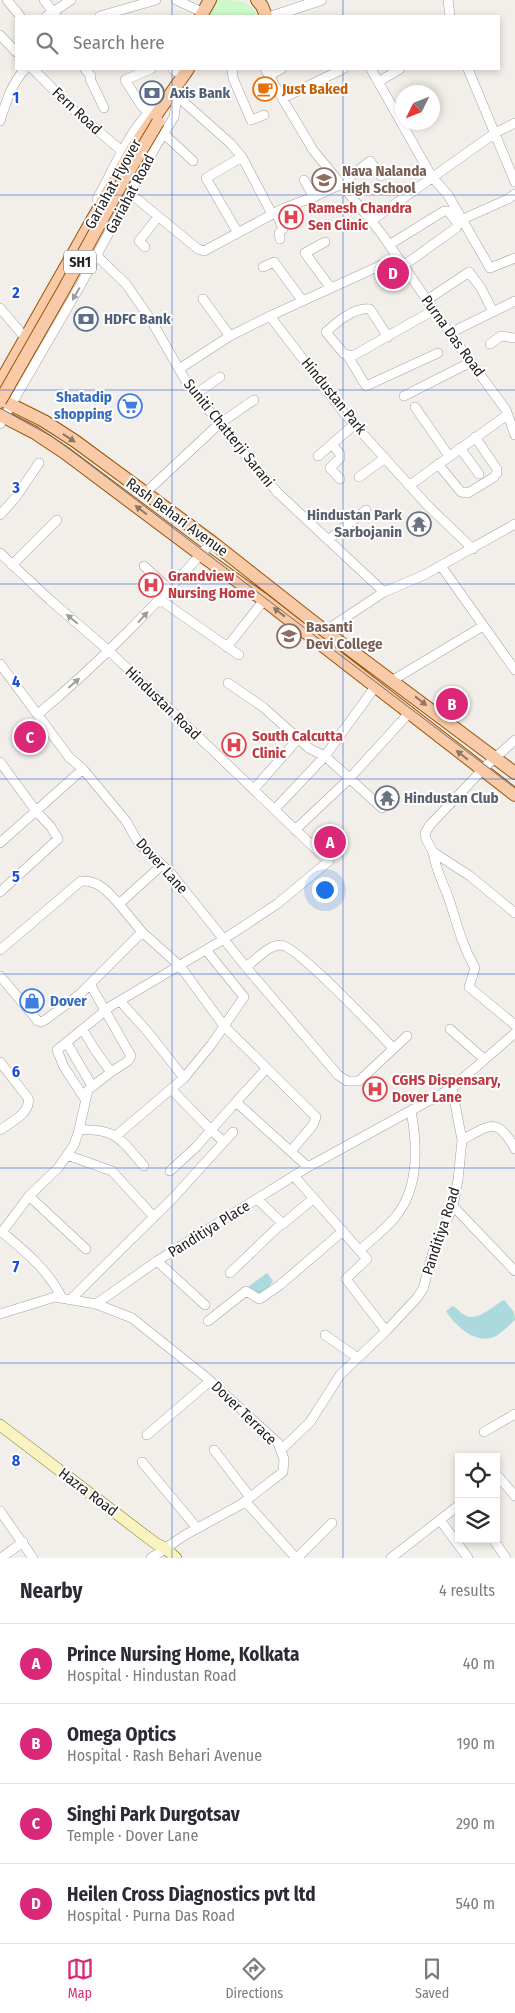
<!DOCTYPE html>
<meta charset="utf-8">
<style>
body{margin:0;font-family:"Fira Sans Condensed",sans-serif;background:#f2f2f3;color:#2b2b33}
.controls{position:absolute;right:15px;bottom:15px;display:grid;overflow:hidden;border-radius:0px;box-shadow:0 2px 8px #0003}
.controls button{width:45px;height:45px;display:grid;place-items:center;padding:0;border:0;border-bottom:1px solid #e1e1e2;background:#fff;color:#2b2b33;font:25px sans-serif}
.compass{position:absolute;left:395px;top:85px;width:45px;height:45px;border-radius:50%;background:#fff;box-shadow:0 2px 8px #0003;rotate:227deg}
.you{position:absolute;left:324px;top:889px;width:18px;height:18px;margin:-12px;border:4px solid #fff;border-radius:50%;background:#1a73e8;box-shadow:0 0 0 8px #1a73e833}
.badge{display:grid;place-items:center;width:32px;height:32px;border-radius:50%;background:#db2777;color:#fff;font-size:16px;font-weight:700}
.pin{position:absolute;translate:-50% -50%;border:2px solid #fff;box-shadow:0 1px 5px #0006}
.list{margin:0;padding:0;list-style:none}
h2{display:flex;justify-content:space-between;align-items:center;height:65px;margin:0;padding:0 20px;font-size:21px}
h2 small{font-size:16px;font-weight:400;color:#7c7c81}
.list li{display:grid;grid-template-columns:32px 1fr auto;gap:15px;align-items:center;box-sizing:border-box;height:80px;padding:0 20px;border-top:1px solid #e1e1e2}
.list b{display:block;font-size:19px;white-space:nowrap}
.list p{margin:0;font-size:16px;white-space:nowrap;color:#7c7c81}
.list em{font-size:16px;font-style:normal;color:#7c7c81}
.icon{flex:none;width:28px;height:28px;fill:none;stroke:currentColor;stroke-width:2;stroke-linecap:round;stroke-linejoin:round}
.map{position:relative;flex:none;width:515px;height:1558px;overflow:hidden}
.search{position:absolute;background:#fff;box-shadow:0 2px 8px #0003;left:15px;right:15px;top:15px;height:55px;display:flex;align-items:center;gap:12px;box-sizing:border-box;padding:0 18px;border-radius:0px;color:#7c7c81;font-size:19px}
.sheet{height:385px;background:#fff}
nav{display:flex;justify-content:space-around;align-items:center;box-sizing:border-box;height:70px;border-top:1px solid #e1e1e2;background:#fff;font-size:14px;color:#7c7c81}
nav a{display:grid;justify-items:center;gap:2px}
nav .on{color:#db2777}
.map>svg:first-child{display:block}
.park{fill:#cdf8ca}
.water{fill:#acd9dd}
.lines{fill:none;stroke-linecap:round;stroke-linejoin:round}
.minor-casing{stroke:#a3a3a3;stroke-width:10}
.tertiary-casing{stroke:#a3a3a3;stroke-width:11}
.secondary-casing{stroke:#78750a;stroke-width:12}
.primary-casing{stroke:#9a5406;stroke-width:14}
.minor{stroke:#fff;stroke-width:9}
.tertiary{stroke:#fff;stroke-width:10}
.secondary{stroke:#f8f3c1;stroke-width:11}
.primary{stroke:#f9caa7;stroke-width:12}
.tram{stroke:#707070;stroke-width:1}
.primary-bridge-casing{stroke:#9a5406;stroke-width:14;stroke-linecap:butt}
.primary-bridge{stroke:#f9caa7;stroke-width:12}
.oneway{fill:#9c9c9c}
.oneway2{fill:#8e7664}
.grid{fill:none;stroke:#1d4ed8;stroke-width:1;stroke-opacity:0.55}
.labels{text-anchor:middle;dominant-baseline:central;stroke-width:4;stroke-linejoin:round;paint-order:stroke}
.shield{fill:#fff;stroke:#646464;stroke-width:1}
.shield-label{font-size:14px;font-weight:bold;fill:#222}
.food-label{font-size:15px;font-weight:bold;fill:#c56008;stroke:#fff;text-anchor:start}
.service-label{font-size:15px;font-weight:bold;fill:#4e5e75;stroke:#fff;text-anchor:start}
.street-label{font-size:15px;fill:#222;stroke:#fff}
.education-label{font-size:15px;font-weight:bold;fill:#785e54;stroke:#fff;text-anchor:start}
.health-label{font-size:15px;font-weight:bold;fill:#be3a42;stroke:#fff;text-anchor:start}
.shop-label{font-size:15px;font-weight:bold;fill:#366cbe;stroke:#fff;text-anchor:end}
.worship-label{font-size:15px;font-weight:bold;fill:#5b616d;stroke:#fff;text-anchor:end}
.grid-label{font-size:16px;text-anchor:middle;font-weight:bold;fill:#1d4ed8;stroke:#fff;stroke-width:4;stroke-linejoin:round;paint-order:stroke}
</style>
<div class="map">
<svg width="515" height="1558" viewBox="0 0 515 1558">
<rect width="100%" height="100%" fill="#f2eee9"/>
<path class="park" d="M218,0C238,0 249,0 258,16H208L211,6Z"/>
<path class="water" d="M267,1273L273,1281L263,1295L251,1293L249,1286Z
M504,1300L514,1312L515,1320C509,1325 503,1332 496,1336C477,1346 455,1326 446,1311L453,1306C457,1308 459,1312 463,1314C476,1324 492,1306 504,1300Z"/>
<g class="lines">
<g class="minor-casing">
<path id="minor" d="M7,0L20,16
M44,0L56,16
M176,0L202,12
M448,0L450,16
M47,16L71,0
M100,16L156,0
M0,35L16,52
M33,69L76,112L123,152
M85,69L91,76L90,79L104,108
M173,69L183,76
M232,69L233,78L251,120L264,115
M265,69L313,150L381,233L444,325L506,410L515,435
M371,69L432,177L448,195L490,268L515,258
M468,69L515,182
M270,75L281,69
M378,82L400,69
M177,96L230,143L242,157L272,214
M283,98L343,69
M148,112L141,105L125,80L151,69
M0,121C6,102 12,83 25,69
M164,134L193,161
M304,180L314,197
M131,194L198,249L204,251L284,208L314,197L341,184L370,161L381,176
M97,199C116,165 132,122 164,98
M276,212L283,229L279,233L280,239
M463,219L508,199L515,194
M371,221L495,133L515,123
M238,233L206,178L242,157
M325,242L305,253L330,287
M389,245L444,211H448L458,224L456,228L403,266
M145,247L139,241L158,217
M97,256L126,284L151,320L187,383L241,450L278,493L384,592
M263,267L274,262L302,300
M203,299L230,336
M427,300L469,272L481,288L493,312
M0,308L22,334
M434,310L349,358L366,386L438,353
M270,316L397,258
M450,333L515,301
M490,344L501,336L515,338
M353,356L344,354L326,332C337,322 354,307 370,309L388,337
M179,369L230,336L270,316L344,413L427,505L473,549
M196,394L220,377
M404,396L471,362
M415,407L449,456
M0,424L80,286L156,146L174,117L177,96
M332,444L340,454V458L330,468L340,479
M460,448L479,474
M318,456L355,424
M438,464L461,492L468,493L494,477L497,473V469L475,437
M359,477L385,458
M410,485L507,415
M144,494L219,424L254,400
M0,515L16,497L39,463
M328,540L366,510
M0,553L50,600L109,651L323,856
M12,565L57,520
M144,566L169,589
M441,566L515,670
M159,599L239,655
M325,631L384,592L424,575L515,524
M227,647L264,600
M0,664L69,757L83,769L126,821L139,844L170,872L246,967L338,1075L347,1081H359L407,1036
M393,680L483,626
M228,683L263,707L310,749L325,756L382,808
M38,714C101,662 157,603 212,542
M515,740L486,766L430,825L425,833L426,839L433,852L470,876L515,913
M0,762L36,811L51,827L58,839L0,892
M254,789L298,739
M275,809L325,756L375,687
M295,830L349,779L409,713
M0,843L83,769
M433,852C435,868 443,883 449,899C457,924 462,945 475,968L469,987L515,1025
M142,932L180,966L224,1026L316,1117L313,1125L291,1151
M0,950L81,881C99,880 108,892 119,904
M246,967C256,960 268,945 281,945C297,946 377,1031 393,1048
M0,976L38,1021L41,1022L45,1020L80,994L142,932L119,904L162,865
M90,984L131,1056L128,1061L111,1072
M120,1001L147,1031L184,1078
M450,1029L484,1059
M67,1043L92,1086
M0,1062L28,1098C32,1112 10,1123 0,1130
M266,1069L236,1102L308,1167
M171,1089L211,1130L236,1102
M85,1099L64,1067L57,1050L111,1006L224,939L277,904L329,861
M79,1130C117,1128 121,1140 144,1166
M117,1135L184,1078L211,1045L244,997L206,950
M462,1140C490,1125 497,1116 515,1149
M67,1155L112,1171L154,1217
M170,1171L196,1147L211,1130L224,1142
M294,1176L367,1259L346,1279L386,1331
M29,1196L86,1249
M257,1199L283,1224L314,1198
M453,1206L515,1271
M0,1232H2L29,1196L58,1168L67,1155L74,1145L79,1130L88,1090L111,1072L95,1050L83,1030
M2,1232C26,1252 48,1270 62,1298
M360,1250C373,1238 389,1227 399,1212C419,1184 417,1143 411,1111
M157,1261L205,1305
M230,1273L281,1224
M71,1299L174,1197L233,1132
M96,1304L157,1261L308,1167L452,1088L515,1033
M0,1314L55,1297L96,1304L132,1318L207,1378L278,1443L284,1459L283,1472L240,1505L185,1535L151,1558
M208,1321L246,1291L259,1299L261,1298L280,1285L343,1231
M325,1335L358,1358
M484,1432L515,1414
M147,1435L210,1381
M214,1450L250,1497
M281,1450L310,1422L340,1375L386,1331L417,1298L423,1289L433,1252L453,1206L458,1180L462,1140L452,1088
M142,1462L197,1528
M496,1474L515,1496
M245,1501L296,1558
M0,1511L33,1558
M440,1520L468,1558
M493,1539L506,1558
M1,1558L23,1542
M297,1558L332,1523
M391,1558L459,1505"/>
</g>
<g class="tertiary-casing">
<path id="tertiary" d="M273,16L321,0"/>
</g>
<g class="secondary-casing">
<path id="secondary" d="M0,1425L155,1543L165,1548L176,1558"/>
</g>
<g class="primary-casing">
<path id="primary" d="M257,0L262,6L266,16
M201,16L210,0
M0,383L133,148L188,69
M0,399L44,421L75,441L212,542L325,631L515,773
M0,415L35,433L65,453L201,555L264,600L515,795"/>
</g>
<use href="#minor" class="minor"/>
<use href="#tertiary" class="tertiary"/>
<use href="#secondary" class="secondary"/>
<use href="#primary" class="primary"/>
<path class="tram" d="M0,408L51,436L72,451L515,788"/>
<g class="primary-bridge-casing">
<path id="primary-bridge" d="M0,401L64,289L123,181L158,122"/>
</g>
<use href="#primary-bridge" class="primary-bridge"/>
</g>
<defs><path id="oneway-solid" d="M-6-.8H1V-3.2L6.5 0L1 3.2V.8H-6Z" transform="scale(1.25)"/></defs>
<g class="oneway">
<use href="#oneway-solid" transform="translate(76 294) rotate(120)"/>
<use href="#oneway-solid" transform="translate(143 617) rotate(-48)"/>
<use href="#oneway-solid" transform="translate(72 619) rotate(-140)"/>
<use href="#oneway-solid" transform="translate(74 683) rotate(-41)"/>
</g>
<g class="oneway2">
<use href="#oneway-solid" transform="translate(69 438) rotate(33)"/>
<use href="#oneway-solid" transform="translate(141 510) rotate(-143)"/>
<use href="#oneway-solid" transform="translate(279 612) rotate(-142)"/>
<use href="#oneway-solid" transform="translate(421 701) rotate(38)"/>
<use href="#oneway-solid" transform="translate(462 755) rotate(-142)"/>
</g>
<path class="grid" d="M172,0V16M343,0V16M172,69V1558M343,69V1558M0,195H515M0,390H515M0,584H515M0,779H515M0,974H515M0,1168H515M0,1363H515"/>
<defs>
<g id="cafe-ring" transform="scale(1.25)"><circle r="9.5" fill="#fff" stroke="#e8710a" stroke-width="1.5"/><path d="M-5.5-4.5H6V0H3Q3 3.5 0 3.5H-2.5Q-5.5 3.5-5.5 0ZM3-3.2v2h1.7v-2ZM-6 4.5H4V6H-6Z" fill="#e8710a"/></g>
<g id="bank-ring" transform="scale(1.25)"><circle r="9.5" fill="#fff" stroke="#5c6f8a" stroke-width="1.5"/><path d="M-6-4H6V4H-6ZM0-2.3a2.3 2.3 0 1 0 0 4.6a2.3 2.3 0 1 0 0-4.6Z" fill="#5c6f8a"/></g>
<g id="school-ring" transform="scale(1.25)"><circle r="9.5" fill="#fff" stroke="#8d6e63" stroke-width="1.5"/><path d="M0-5L7-2L0 1L-7-2ZM-4 1L0 2.5L4 1V4Q0 6-4 4Z" fill="#8d6e63"/></g>
<g id="hospital-ring" transform="scale(1.25)"><circle r="9.5" fill="#fff" stroke="#e0444e" stroke-width="1.5"/><path d="M-5-5h3v3.5h4V-5h3V5h-3V1.5h-4V5h-3Z" fill="#e0444e"/></g>
<g id="supermarket-ring" transform="scale(1.25)"><circle r="9.5" fill="#fff" stroke="#3f7fe0" stroke-width="1.5"/><path d="M-6-5.5h2.5l.6 2H6L4.5 2H-2.5L-4.4-4H-6ZM-1.5 3.2a1.3 1.3 0 1 0 .1 0ZM3 3.2a1.3 1.3 0 1 0 .1 0Z" fill="#3f7fe0"/></g>
<g id="temple-ring" transform="scale(1.25)"><circle r="9.5" fill="#fff" stroke="#6b7280" stroke-width="1.5"/><path d="M0-6L5-2H3V0L6.5 2.5H4V6H1.5V3h-3V6H-4V2.5H-6.5L-3 0V-2H-5Z" fill="#6b7280"/></g>
<g id="university-ring" transform="scale(1.25)"><circle r="9.5" fill="#fff" stroke="#8d6e63" stroke-width="1.5"/><path d="M0-5L7-2L0 1L-7-2ZM-4 1L0 2.5L4 1V4Q0 6-4 4Z" fill="#8d6e63"/></g>
<g id="shop-ring" transform="scale(1.25)"><circle r="9.5" fill="#fff" stroke="#3f7fe0" stroke-width="1.5"/><path d="M-5-2.5h2.3a2.7 3.5 0 0 1 5.4 0H5L5.5 6h-11ZM-1.5-2.5h3a1.5 2.3 0 0 0-3 0Z" fill="#3f7fe0"/></g>
</defs>
<g fill-rule="evenodd">
<use href="#cafe-ring" x="265" y="89"/>
<use href="#bank-ring" x="152" y="93"/>
<use href="#school-ring" x="324" y="180"/>
<use href="#hospital-ring" x="291" y="217"/>
<use href="#bank-ring" x="86" y="319"/>
<use href="#supermarket-ring" x="130" y="406"/>
<use href="#temple-ring" x="419" y="524"/>
<use href="#hospital-ring" x="151" y="585"/>
<use href="#university-ring" x="289" y="636"/>
<use href="#hospital-ring" x="234" y="745"/>
<use href="#temple-ring" x="387" y="798"/>
<use href="#shop-ring" x="32" y="1001"/>
<use href="#hospital-ring" x="375" y="1089"/>
</g>
<g class="labels">
<rect class="shield" x="64" y="250.5" width="32" height="23" rx="4"/>
<g class="shield-label">
<text x="80" y="262">SH1</text>
</g>
<g class="food-label">
<text x="282" y="89">Just Baked</text>
</g>
<g class="service-label">
<text x="170" y="93">Axis Bank</text>
<text x="104" y="319">HDFC Bank</text>
</g>
<g class="street-label">
<text transform="translate(77 111) rotate(43)">Fern Road</text>
<text transform="translate(113 184) rotate(-61)">Gariahat Flyover</text>
<text transform="translate(130 194) rotate(-62)">Gariahat Road</text>
<text transform="translate(453 336) rotate(54)">Purna Das Road</text>
<text transform="translate(334 396) rotate(51)">Hindustan Park</text>
<text transform="translate(229 433) rotate(51)">Suniti Chatterji Sarani</text>
<text transform="translate(177 517) rotate(36)">Rash Behari Avenue</text>
<text transform="translate(163 703) rotate(44)">Hindustan Road</text>
<text transform="translate(162 866) rotate(48)">Dover Lane</text>
<text transform="translate(209 1229) rotate(-32)">Panditiya Place</text>
<text transform="translate(441 1231) rotate(-72)">Panditiya Road</text>
<text transform="translate(244 1413) rotate(44)">Dover Terrace</text>
<text transform="translate(88 1492) rotate(37)">Hazra Road</text>
</g>
<g class="education-label">
<text x="342" y="171">Nava Nalanda<tspan x="342" dy="17">High School</tspan></text>
<text x="306" y="627">Basanti<tspan x="306" dy="17">Devi College</tspan></text>
</g>
<g class="health-label">
<text x="308" y="208">Ramesh Chandra<tspan x="308" dy="17">Sen Clinic</tspan></text>
<text x="168" y="576">Grandview<tspan x="168" dy="17">Nursing Home</tspan></text>
<text x="252" y="736">South Calcutta<tspan x="252" dy="17">Clinic</tspan></text>
<text x="392" y="1080">CGHS Dispensary,<tspan x="392" dy="17">Dover Lane</tspan></text>
</g>
<g class="shop-label">
<text x="112" y="397">Shatadip<tspan x="112" dy="17">shopping</tspan></text>
<text x="50" y="1001" text-anchor="start">Dover</text>
</g>
<g class="worship-label">
<text x="402" y="515">Hindustan Park<tspan x="402" dy="17">Sarbojanin</tspan></text>
<text x="404" y="798" text-anchor="start">Hindustan Club</text>
</g>
</g>
<g class="grid-label">
<text x="16" y="103">1</text>
<text x="16" y="298">2</text>
<text x="16" y="493">3</text>
<text x="16" y="687">4</text>
<text x="16" y="882">5</text>
<text x="16" y="1077">6</text>
<text x="16" y="1272">7</text>
<text x="16" y="1466">8</text>
</g>
</svg>
<div class="controls">
<button><svg class="icon" aria-label="locate" viewBox="0 0 24 24"><circle cx="12" cy="12" r="6"/><path d="M12 2v4M12 18v4M2 12h4M18 12h4"/></svg></button>
<button><svg class="icon" aria-label="layers" viewBox="0 0 24 24"><path d="M12 4l9 5-9 5-9-5zM3 14l9 5 9-5"/></svg></button>
</div>
<svg class="compass" viewBox="-18 -18 36 36"><path d="M0-13l5 13h-10z" fill="#e53935"/><path d="M0 13l5-13h-10z" fill="#7c7c81"/></svg>
<div class="you"></div>
<div class="pin badge" style="left:330px;top:842px">A</div>
<div class="pin badge" style="left:452px;top:704px">B</div>
<div class="pin badge" style="left:30px;top:737px">C</div>
<div class="pin badge" style="left:393px;top:273px">D</div>
<div class="search"><svg class="icon" aria-label="search" viewBox="0 0 24 24"><circle cx="10" cy="10" r="6"/><path d="M15 15l6 6"/></svg>Search here</div>
</div>
<section class="sheet">
<h2>Nearby<small>4 results</small></h2>
<ul class="list">
<li><span class="badge">A</span><div><b>Prince Nursing Home, Kolkata</b><p>Hospital · Hindustan Road</p></div><em>40 m</em></li>
<li><span class="badge">B</span><div><b>Omega Optics</b><p>Hospital · Rash Behari Avenue</p></div><em>190 m</em></li>
<li><span class="badge">C</span><div><b>Singhi Park Durgotsav</b><p>Temple · Dover Lane</p></div><em>290 m</em></li>
<li><span class="badge">D</span><div><b>Heilen Cross Diagnostics pvt ltd</b><p>Hospital · Purna Das Road</p></div><em>540 m</em></li>
</ul>
</section>
<nav>
<a class="on"><svg class="icon" aria-label="map" viewBox="0 0 24 24"><path d="M3 6l6-2 6 2 6-2v14l-6 2-6-2-6 2zM9 4v14M15 6v14"/></svg>Map</a>
<a><svg class="icon" aria-label="directions" viewBox="0 0 24 24"><path d="M12 3l9 9-9 9-9-9zM9 14v-3h6M13 9l2 2-2 2"/></svg>Directions</a>
<a><svg class="icon" aria-label="saved" viewBox="0 0 24 24"><path d="M7 4h10v16l-5-4-5 4z"/></svg>Saved</a>
</nav>
